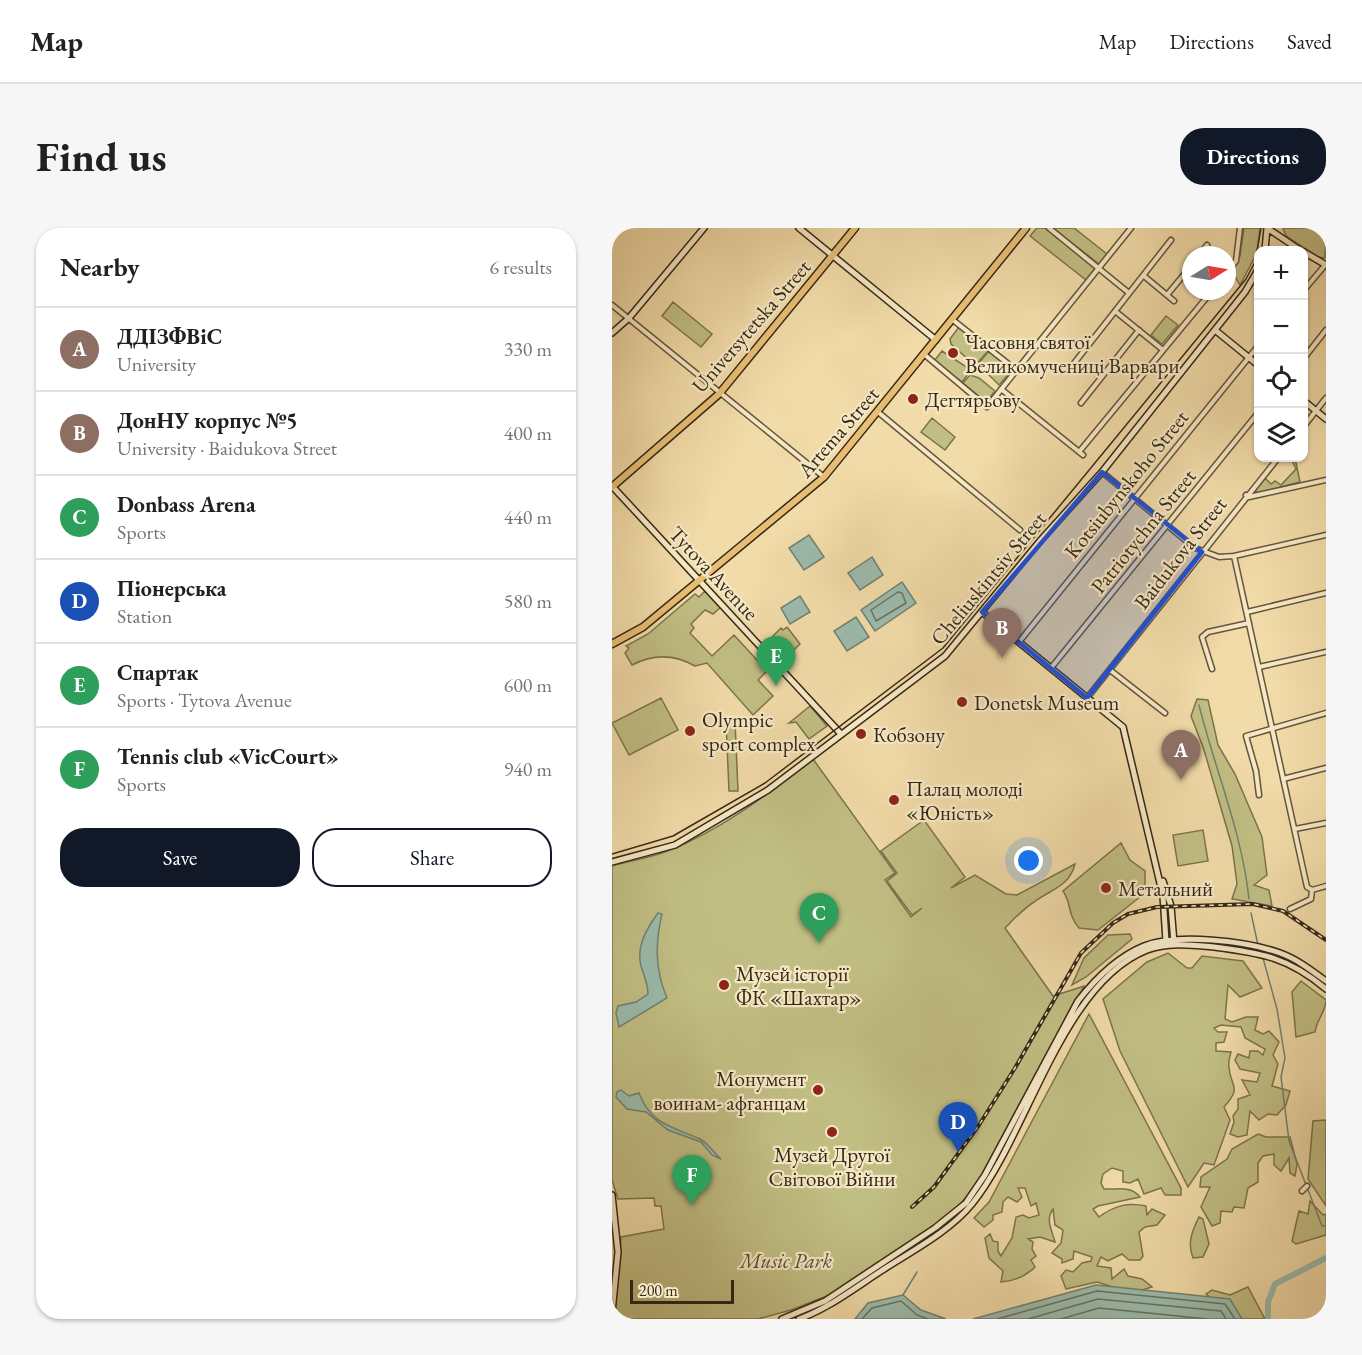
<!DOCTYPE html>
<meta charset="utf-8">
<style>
body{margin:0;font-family:"EB Garamond",serif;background:#f6f6f6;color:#202124}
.controls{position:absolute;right:18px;top:18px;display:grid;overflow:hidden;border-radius:12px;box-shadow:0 2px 4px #0004}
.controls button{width:54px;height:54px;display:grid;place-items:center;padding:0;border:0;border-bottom:2px solid #e0e0e0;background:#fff;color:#202124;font:30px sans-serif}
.compass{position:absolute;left:570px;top:18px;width:54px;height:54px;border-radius:50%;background:#fff;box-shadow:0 2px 4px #0004;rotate:79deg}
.scale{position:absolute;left:18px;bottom:15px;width:104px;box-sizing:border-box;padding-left:6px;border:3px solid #352815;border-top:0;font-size:16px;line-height:21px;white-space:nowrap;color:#352815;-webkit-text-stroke:4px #f6e8c6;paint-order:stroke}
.you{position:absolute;left:417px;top:633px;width:21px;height:21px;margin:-15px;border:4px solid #fff;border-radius:50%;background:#1a73e8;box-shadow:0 0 0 9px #1a73e833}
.badge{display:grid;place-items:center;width:39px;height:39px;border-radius:50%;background:#111827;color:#fff;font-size:20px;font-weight:700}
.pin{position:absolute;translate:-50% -50px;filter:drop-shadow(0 2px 3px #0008)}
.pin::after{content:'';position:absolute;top:32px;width:21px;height:18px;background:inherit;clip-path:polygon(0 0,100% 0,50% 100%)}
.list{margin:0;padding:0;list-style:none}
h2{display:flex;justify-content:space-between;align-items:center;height:78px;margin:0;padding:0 24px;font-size:26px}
h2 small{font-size:20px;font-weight:400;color:#757577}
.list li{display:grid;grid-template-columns:39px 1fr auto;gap:18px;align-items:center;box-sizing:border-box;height:84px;padding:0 24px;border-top:2px solid #e0e0e0}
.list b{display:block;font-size:22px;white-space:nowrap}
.list p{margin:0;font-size:20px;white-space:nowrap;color:#757577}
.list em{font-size:20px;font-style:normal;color:#757577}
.actions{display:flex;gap:12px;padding:18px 24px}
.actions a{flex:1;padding:14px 0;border:2px solid #111827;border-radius:24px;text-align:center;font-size:21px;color:#111827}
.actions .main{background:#111827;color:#fff}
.icon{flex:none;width:33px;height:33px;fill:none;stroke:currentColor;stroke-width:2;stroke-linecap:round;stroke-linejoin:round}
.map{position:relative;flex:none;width:714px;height:1091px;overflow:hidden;border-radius:24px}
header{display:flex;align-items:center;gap:36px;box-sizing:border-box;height:84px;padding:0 30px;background:#fff;border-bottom:2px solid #e0e0e0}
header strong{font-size:28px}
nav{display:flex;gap:33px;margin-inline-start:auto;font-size:21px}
.intro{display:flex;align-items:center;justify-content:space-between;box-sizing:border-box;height:144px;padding:0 36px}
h1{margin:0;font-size:42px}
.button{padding:15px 27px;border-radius:24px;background:#111827;color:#fff;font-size:21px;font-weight:700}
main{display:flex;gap:36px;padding:0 36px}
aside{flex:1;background:#fff;border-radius:24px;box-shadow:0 2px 4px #0004}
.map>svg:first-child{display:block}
.green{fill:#c1be83;stroke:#7b734c;stroke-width:1.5}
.water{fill:#9bbbac;stroke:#728070;stroke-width:1.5}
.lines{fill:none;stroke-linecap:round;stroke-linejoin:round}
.shore{stroke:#687260;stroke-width:1.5}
.stream{stroke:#728070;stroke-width:1.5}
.river{stroke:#9bbbac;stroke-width:6}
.street-casing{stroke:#64553a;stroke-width:7}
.secondary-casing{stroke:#352815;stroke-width:8}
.primary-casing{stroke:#352815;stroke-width:9}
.street{stroke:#f6e8c6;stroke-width:4}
.secondary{stroke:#f6e8c6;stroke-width:5}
.primary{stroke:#e8be74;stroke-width:6}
.tram{stroke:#352815;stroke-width:1.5}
.rail-casing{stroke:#352815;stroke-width:4}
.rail{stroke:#f6e8c6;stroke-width:1.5;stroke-dasharray:4.5;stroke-linecap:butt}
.marked{fill:#1d4ed8;fill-opacity:0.2;stroke:#1d4ed8;stroke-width:4.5;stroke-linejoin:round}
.poi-dot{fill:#8f2418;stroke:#f6e8c6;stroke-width:2}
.labels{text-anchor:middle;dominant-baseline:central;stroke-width:4.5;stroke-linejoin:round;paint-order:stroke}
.street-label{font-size:21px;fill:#352815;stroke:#f6e8c6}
.poi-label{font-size:21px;fill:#352815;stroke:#f6e8c6;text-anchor:start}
.park-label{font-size:21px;font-style:italic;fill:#584e30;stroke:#f6e8c6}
</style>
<header>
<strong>Map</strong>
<nav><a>Map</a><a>Directions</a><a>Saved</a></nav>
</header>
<div class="intro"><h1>Find us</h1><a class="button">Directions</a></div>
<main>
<aside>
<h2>Nearby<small>6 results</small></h2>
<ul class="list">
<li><span class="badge" style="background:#8d6e63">A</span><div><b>ДДІЗФВіС</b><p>University</p></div><em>330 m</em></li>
<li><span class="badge" style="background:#8d6e63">B</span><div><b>ДонНУ корпус №5</b><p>University · Baidukova Street</p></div><em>400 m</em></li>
<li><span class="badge" style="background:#2e9e5b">C</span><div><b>Donbass Arena</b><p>Sports</p></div><em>440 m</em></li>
<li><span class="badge" style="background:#1a4fb4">D</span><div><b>Піонерська</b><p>Station</p></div><em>580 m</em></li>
<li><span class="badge" style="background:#2e9e5b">E</span><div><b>Спартак</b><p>Sports · Tytova Avenue</p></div><em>600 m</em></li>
<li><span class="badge" style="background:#2e9e5b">F</span><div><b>Tennis club «VicCourt»</b><p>Sports</p></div><em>940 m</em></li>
</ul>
<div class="actions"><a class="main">Save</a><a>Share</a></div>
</aside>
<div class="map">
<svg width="714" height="1091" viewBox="0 0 714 1091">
<rect width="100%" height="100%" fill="#f1dba8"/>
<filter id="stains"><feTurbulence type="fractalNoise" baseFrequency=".00333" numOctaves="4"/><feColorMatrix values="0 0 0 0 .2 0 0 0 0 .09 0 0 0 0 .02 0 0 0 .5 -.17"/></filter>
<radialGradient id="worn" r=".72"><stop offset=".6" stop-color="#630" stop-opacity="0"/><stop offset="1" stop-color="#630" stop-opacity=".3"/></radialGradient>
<path class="green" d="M425,0H434L484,40L474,52L418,8Z
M441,0H462L495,26L487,36Z
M632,0H648L645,25L628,57L620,44L628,28Z
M671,0H714L713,30L706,29L674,8Z
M61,74L100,106L89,119L50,88Z
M554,88L566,97L550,116L539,107Z
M347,99L376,123L366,134L358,133L339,116L338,111Z
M378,122L400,142L387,157L366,136Z
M330,123L353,138L357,145L350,154L322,133Z
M358,147L367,150L383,163L374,174L351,155Z
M320,190L343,209L333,222L309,204Z
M673,230H683L688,254L645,265L643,261L653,250L659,256L663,253L669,257L684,241L679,231L676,233Z
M93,363L109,379L101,386L93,382L79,396L82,400L78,405L100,428L122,407L155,443L146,452L161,468L141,487L95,435L83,438C62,426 41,426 20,437L13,425L17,420L14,418L36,406L83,366L87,369Z
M175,399L188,416L170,434L153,416L169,400L171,402Z
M49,470L66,502L17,527L0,495Z
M585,471L596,472L606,517L623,546L650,609L655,647L642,657L657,662L660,678L620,671L625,656L620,618L592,522L579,488Z
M198,478L215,498L197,511L184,494L177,495Z
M123,493L126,563H117L114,494Z
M201,531L283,645L273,652L299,689L310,680L300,687L275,653L285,645L269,623L312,592L353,649L339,660L363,647L394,666L405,667L463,636C458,658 438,662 422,674C411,681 402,691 393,700L441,768L472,758L366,954L342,984L220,1066L179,1082L146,1091H2L9,1009L52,1001L49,978H43L42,970L6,971L0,952V638C18,633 36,630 53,624C108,603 156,566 201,531Z
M591,602L596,633L566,638L561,607Z
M509,615L518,632L533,643V665L486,702L467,700C455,686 460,676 451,663Z
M518,706L520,711L474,749L460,757L472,730L496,707Z
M556,725L575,740H580L590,728L631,733L650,760L628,769L616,757L613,791L620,794L634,789H646L643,802L651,806L657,803L667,814L661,827L666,836L660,858L678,863L674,877L665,887L656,886L647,892L638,883L635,907L626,909L618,906L622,894L621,888L626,881V871L638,867L630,852L645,854L648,845L628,841L623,832L626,826L637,830L638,823H646L651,827L653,821L633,810L629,799L609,797L602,800L606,804H615L612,814L604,815V823L619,824C618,828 616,834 617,839C618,859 631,858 612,879L618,892L602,937L592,935L576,959L508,823L491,771L535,734Z
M689,753L714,772C714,784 705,790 703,804L684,809L680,764Z
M477,786L569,960V967H553L549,960L532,966L526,951L518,955L511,954V943L500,940L491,946L489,955L492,961C506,962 518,957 528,969L486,978L481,981L487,989C502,978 515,974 534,978L535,987L540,981L553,987L545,997L533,999L527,1004L531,1028L528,1032H517L510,1026L496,1033L489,1029L485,1038L499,1040L500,1051L512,1041L516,1048L530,1051L540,1059L520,1065L485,1054L454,1061L449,1048L454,1042L461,1044L470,1035L479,1033L480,1029L462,1023L461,1031L450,1035V1031L440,1025L449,1015L451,1002L443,997L441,981C433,992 440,1002 443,1014L428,1009L416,1011L421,1014L420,1021L424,1028L419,1032L423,1039C414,1048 402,1053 389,1054L391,1043L377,1030L373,1010L378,1006L381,1013L386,1014V1023L389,1028L400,1010L404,989L411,987L417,990L427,987L424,975L419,978L413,960H406L410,969L405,974L396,969L391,974L390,984L381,987V992L372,999L362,990L377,974Z
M714,892V978L696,951L701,893Z
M646,906L654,909H678L685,936L683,948L678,945L677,930L669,943L662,937V926L651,928L646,935V954L636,960L632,980L622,979L620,984L609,983L608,995L600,998L589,979L598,959H588L589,949L615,931L620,921Z
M698,973L711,987L714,986V1007L684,1016L680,1013L687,983L696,986Z
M587,989L591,991L597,1016L591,1029L581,1030C575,1015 580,1003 587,989Z
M636,1059L653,1091H623L594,1066L600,1062L618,1067Z"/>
<path class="water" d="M197,307L212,329L192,342L177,320Z
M260,329L271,347L248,362L236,345Z
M290,354L304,375L263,403L249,382Z
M188,368L198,384L178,396L169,380Z
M244,389L257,409L235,423L222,403Z
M46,685L50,686C43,716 43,742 55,770L7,799L4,785L6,778L24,774L36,766C36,756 32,748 29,738C24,718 35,700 46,685Z
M9,862L17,868L27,865C39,897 61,899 88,911C95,914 103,926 109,931L100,927L89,914L56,902L34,884L15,881L4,869L5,864Z
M484,1057L618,1071L630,1091H361Z
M291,1067L309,1082L334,1091H243L256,1075Z"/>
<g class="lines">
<path class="shore" d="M286,364L290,365L294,375L264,393L259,382Z
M250,1091L260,1080L289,1073L305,1087L316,1091
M385,1091L485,1063L613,1076L623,1091
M416,1091L486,1071L609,1083L614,1091
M449,1091L487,1080L595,1091"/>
<path class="stream" d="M587,477C603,542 630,604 637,671
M639,685L646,717
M651,730L665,781L673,830L669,849L677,913L710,998H714
M291,1067L305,1044"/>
<path class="river" d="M656,1091V1074L663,1056L714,1030"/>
<g class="street-casing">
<path id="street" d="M437,0L517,65
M588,27L595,17
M615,44L624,33L628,0
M532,48L562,73
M692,62L714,36
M555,67L579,38
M0,77L212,249
M503,83L551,122
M341,92L404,142
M313,127L375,179L519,0
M692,130L714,102
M456,143L559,12
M389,161L471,227
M469,175L527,102
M266,184L408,302
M692,198L714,170
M467,224L600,63
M490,244L583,320L607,329L622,328L695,659L700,662L699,671L678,681
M634,267L637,269L714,252
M622,328L714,307
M635,384L714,365
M407,414L646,118
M647,439L714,424
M439,440L646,185
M600,441L590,409L596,404L637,395
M498,442L553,485
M475,470L666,230
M671,551L714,540
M647,567L644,543L634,508L714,485
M683,601L714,595
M700,662L714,658
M690,963L695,958"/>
</g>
<g class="secondary-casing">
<path id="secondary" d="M187,0L324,112
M655,0L688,22
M653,22L655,0
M692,24L714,37
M603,102L646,137
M0,105L17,90L92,0
M692,173L714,191
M0,258L229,506
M370,384L511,499L551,668L554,713
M0,634L63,617L156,562L333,428L428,313L490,244L633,64L646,42
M551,653L559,678L562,715
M0,967L6,1024L0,1085
M170,1091L213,1073L323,1000L354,975L373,947L466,773C484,750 505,729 532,718C565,705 635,713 668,725C685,731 699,742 714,753
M187,1091C217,1080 243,1060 269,1043C300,1023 337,1004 360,976C416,907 449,756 535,722C556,714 580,717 602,719C649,725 676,729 714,761"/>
</g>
<g class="primary-casing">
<path id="primary" d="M0,259L107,166L243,0
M0,416L31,399L212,249L414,0"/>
</g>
<use href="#street" class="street"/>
<use href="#secondary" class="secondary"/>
<use href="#primary" class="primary"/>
<path class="tram" d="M0,626L61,608L153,555L331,420L634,51L643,34L649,0"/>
<g class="rail-casing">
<path id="rail" d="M300,979L322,959L367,897L403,840L469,725L501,695L516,686L545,679L641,676L671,683L714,712"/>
</g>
<use href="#rail" class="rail"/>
</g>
<path class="marked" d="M490,244L590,324L475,470L370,384Z"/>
<g class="poi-dot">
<circle cx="341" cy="125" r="6"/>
<circle cx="301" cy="171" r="6"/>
<circle cx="350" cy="474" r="6"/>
<circle cx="78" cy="503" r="6"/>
<circle cx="249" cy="506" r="6"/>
<circle cx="282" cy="572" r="6"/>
<circle cx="494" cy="660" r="6"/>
<circle cx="112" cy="757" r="6"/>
<circle cx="206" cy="862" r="6"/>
<circle cx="220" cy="904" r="6"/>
</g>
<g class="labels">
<g class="street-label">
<text transform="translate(139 98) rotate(-49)">Universytetska Street</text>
<text transform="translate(226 204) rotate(-49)">Artema Street</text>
<text transform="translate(514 256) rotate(-51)">Kotsiubynskoho Street</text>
<text transform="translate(531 303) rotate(-51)">Patriotychna Street</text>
<text transform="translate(568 325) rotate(-52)">Baidukova Street</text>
<text transform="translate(102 345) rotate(47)">Tytova Avenue</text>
<text transform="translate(376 350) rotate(-50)">Cheliuskintsiv Street</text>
</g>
<g class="poi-label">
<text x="353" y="113">Часовня святої<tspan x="353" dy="24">Великомучениці Варвари</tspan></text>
<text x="313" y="171">Дегтярьову</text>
<text x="362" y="474">Donetsk Museum</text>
<text x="90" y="491">Olympic<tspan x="90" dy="24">sport complex</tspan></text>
<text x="261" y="506">Кобзону</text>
<text x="294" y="560">Палац молоді<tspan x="294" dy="24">«Юність»</tspan></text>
<text x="506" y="660">Метальний</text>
<text x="124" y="745">Музей історії<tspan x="124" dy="24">ФК «Шахтар»</tspan></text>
<text x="194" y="850" text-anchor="end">Монумент<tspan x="194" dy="24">воинам- афганцам</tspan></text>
<text x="220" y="926" text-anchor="middle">Музей Другої<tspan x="220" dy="24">Світової Війни</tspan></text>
</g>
<g class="park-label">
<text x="174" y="1032">Music Park</text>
</g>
</g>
<rect width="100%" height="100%" filter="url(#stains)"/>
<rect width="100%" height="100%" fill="url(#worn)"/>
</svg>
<div class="controls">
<button>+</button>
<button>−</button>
<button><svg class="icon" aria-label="locate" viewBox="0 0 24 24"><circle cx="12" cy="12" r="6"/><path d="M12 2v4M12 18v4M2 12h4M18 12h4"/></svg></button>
<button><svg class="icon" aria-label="layers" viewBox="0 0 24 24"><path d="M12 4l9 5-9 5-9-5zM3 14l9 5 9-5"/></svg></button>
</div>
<svg class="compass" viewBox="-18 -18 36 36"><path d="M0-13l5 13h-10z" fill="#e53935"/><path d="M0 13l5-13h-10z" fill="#757577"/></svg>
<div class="scale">200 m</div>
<div class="you"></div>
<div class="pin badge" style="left:569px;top:552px;background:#8d6e63">A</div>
<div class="pin badge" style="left:390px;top:430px;background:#8d6e63">B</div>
<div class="pin badge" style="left:207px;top:715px;background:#2e9e5b">C</div>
<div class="pin badge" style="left:346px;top:924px;background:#1a4fb4">D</div>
<div class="pin badge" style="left:164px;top:458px;background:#2e9e5b">E</div>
<div class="pin badge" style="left:80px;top:977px;background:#2e9e5b">F</div>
</div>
</main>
